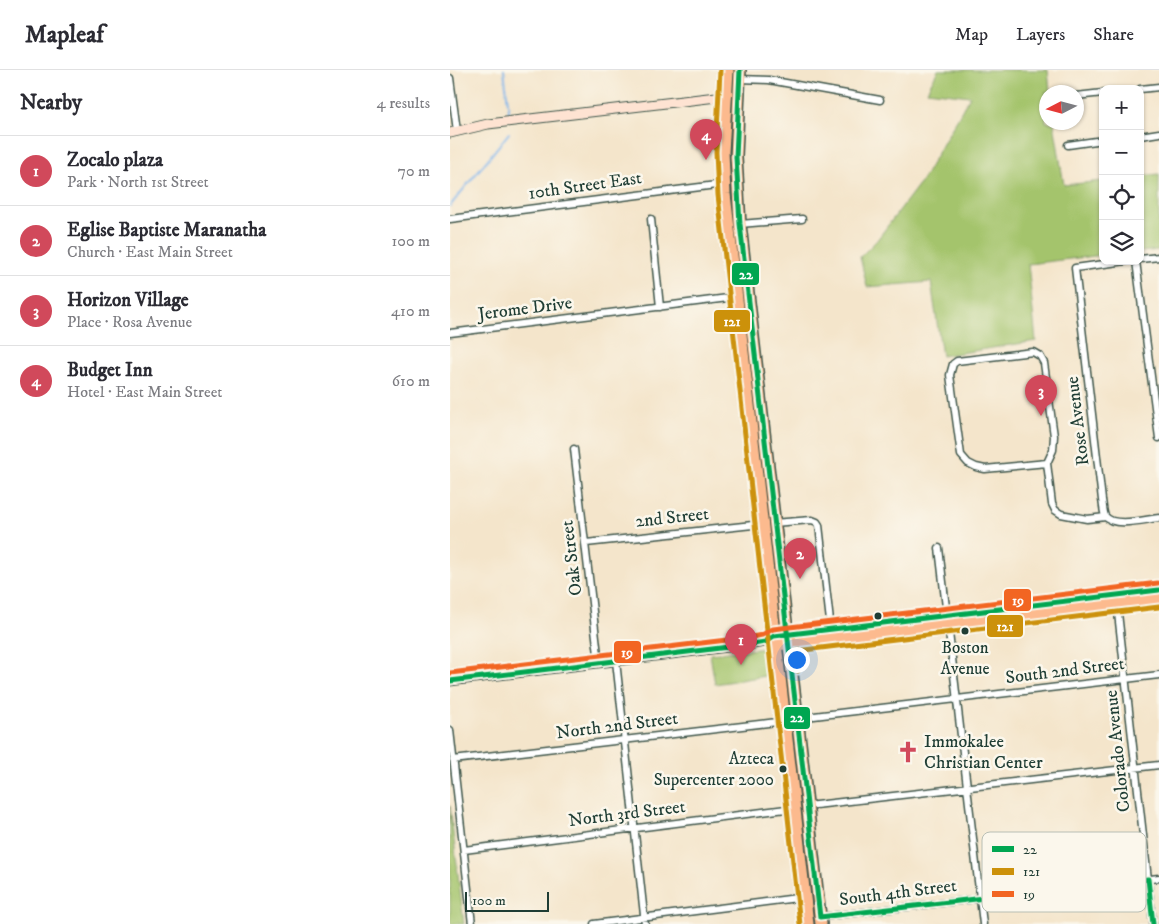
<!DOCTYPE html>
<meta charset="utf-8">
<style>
body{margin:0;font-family:"IM FELL DW Pica",serif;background:#f2f2f3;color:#2b2b33}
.controls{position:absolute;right:15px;top:15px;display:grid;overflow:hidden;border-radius:10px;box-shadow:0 1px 4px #0004}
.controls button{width:45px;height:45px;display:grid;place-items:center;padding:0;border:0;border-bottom:1px solid #e1e1e2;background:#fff;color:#2b2b33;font:25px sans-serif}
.compass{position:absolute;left:589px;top:15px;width:45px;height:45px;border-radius:50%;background:#fff;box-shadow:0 1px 4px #0004;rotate:264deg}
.scale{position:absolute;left:15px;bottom:12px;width:84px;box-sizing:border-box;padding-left:5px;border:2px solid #1f3d34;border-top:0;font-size:14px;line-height:18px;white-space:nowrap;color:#1f3d34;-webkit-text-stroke:4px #fbf7ec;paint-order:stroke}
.you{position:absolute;left:346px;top:589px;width:18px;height:18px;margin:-12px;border:4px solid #fff;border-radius:50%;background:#1a73e8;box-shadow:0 0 0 8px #1a73e833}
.badge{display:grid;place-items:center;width:32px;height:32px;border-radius:50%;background:#d1495b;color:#fff;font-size:16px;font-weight:700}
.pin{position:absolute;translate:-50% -41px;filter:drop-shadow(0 1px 2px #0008)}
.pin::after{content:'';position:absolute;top:26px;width:18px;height:15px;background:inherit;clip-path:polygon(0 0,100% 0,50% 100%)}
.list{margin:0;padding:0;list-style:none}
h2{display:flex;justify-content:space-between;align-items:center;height:65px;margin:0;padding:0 20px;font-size:21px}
h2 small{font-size:16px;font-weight:400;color:#7c7c81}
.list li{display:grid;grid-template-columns:32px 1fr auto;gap:15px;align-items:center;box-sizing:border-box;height:70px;padding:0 20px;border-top:1px solid #e1e1e2}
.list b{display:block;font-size:19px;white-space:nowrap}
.list p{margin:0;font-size:16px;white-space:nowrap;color:#7c7c81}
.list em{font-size:16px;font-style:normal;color:#7c7c81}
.icon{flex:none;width:28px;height:28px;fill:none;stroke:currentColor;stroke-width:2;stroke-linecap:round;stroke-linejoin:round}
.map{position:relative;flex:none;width:709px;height:854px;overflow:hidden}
header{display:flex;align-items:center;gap:30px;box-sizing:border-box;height:70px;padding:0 25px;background:#fff;border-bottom:1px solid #e1e1e2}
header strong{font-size:24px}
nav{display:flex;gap:28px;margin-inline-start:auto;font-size:18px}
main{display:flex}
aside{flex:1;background:#fff}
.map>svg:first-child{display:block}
.green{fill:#a4c46c;stroke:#628050}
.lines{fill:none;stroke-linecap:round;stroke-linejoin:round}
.stream{stroke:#79b2ea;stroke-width:2}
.street-casing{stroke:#3f564b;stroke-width:9}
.secondary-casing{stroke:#3f564b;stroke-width:11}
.primary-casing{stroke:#3f564b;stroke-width:12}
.highway-casing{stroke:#3f564b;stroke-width:14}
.street{stroke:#fff;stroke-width:6}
.secondary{stroke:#fee3d2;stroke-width:9}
.primary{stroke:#fcba8e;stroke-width:10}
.highway{stroke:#fcba8e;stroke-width:11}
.bus-1-casing{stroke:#fbf7ec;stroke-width:9}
.bus-2-casing{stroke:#fbf7ec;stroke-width:9}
.bus-3-casing{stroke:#fbf7ec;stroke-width:9}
.bus-1{stroke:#00a651;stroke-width:5}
.bus-2{stroke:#cc910a;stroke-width:5}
.bus-3{stroke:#f26522;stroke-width:5}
.bus-dot{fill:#1f3d34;stroke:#fbf7ec;stroke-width:2}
.labels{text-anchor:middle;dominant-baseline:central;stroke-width:5;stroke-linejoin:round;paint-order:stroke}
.bus-label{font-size:17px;fill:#1f3d34;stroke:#fbf7ec}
.street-label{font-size:18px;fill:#1f3d34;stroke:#fbf7ec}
.poi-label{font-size:18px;fill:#1f3d34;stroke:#fbf7ec;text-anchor:start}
.key{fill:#fbf7ec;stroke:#b9bfb5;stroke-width:1}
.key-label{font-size:14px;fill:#1f3d34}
.line-badge{stroke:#fbf7ec;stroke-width:2}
.badge-label{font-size:14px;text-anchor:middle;font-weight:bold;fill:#fff}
</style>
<header>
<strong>Mapleaf</strong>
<nav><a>Map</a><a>Layers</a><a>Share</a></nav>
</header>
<main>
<aside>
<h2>Nearby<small>4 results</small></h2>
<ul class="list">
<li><span class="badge">1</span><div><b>Zocalo plaza</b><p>Park · North 1st Street</p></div><em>70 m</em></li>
<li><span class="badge">2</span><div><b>Eglise Baptiste Maranatha</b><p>Church · East Main Street</p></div><em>100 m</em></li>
<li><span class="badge">3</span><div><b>Horizon Village</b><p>Place · Rosa Avenue</p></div><em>410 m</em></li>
<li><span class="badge">4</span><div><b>Budget Inn</b><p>Hotel · East Main Street</p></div><em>610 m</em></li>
</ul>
</aside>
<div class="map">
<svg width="709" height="854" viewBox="0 0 709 854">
<rect width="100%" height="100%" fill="#fbf7ec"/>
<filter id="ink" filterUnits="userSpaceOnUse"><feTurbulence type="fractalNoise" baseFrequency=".02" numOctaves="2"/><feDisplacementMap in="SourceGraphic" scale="10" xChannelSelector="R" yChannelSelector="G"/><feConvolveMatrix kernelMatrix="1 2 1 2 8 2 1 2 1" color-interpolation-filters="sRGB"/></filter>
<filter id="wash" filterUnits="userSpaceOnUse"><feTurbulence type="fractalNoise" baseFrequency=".0096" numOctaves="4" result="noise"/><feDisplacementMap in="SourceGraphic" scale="20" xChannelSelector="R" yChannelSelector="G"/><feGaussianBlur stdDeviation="1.12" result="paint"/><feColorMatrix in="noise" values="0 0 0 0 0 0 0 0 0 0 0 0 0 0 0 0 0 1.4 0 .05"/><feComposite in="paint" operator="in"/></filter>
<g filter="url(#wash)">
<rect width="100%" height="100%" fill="#f4e5cb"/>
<path class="green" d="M488,0H598L600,22H596V52L604,53L614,115L653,111V185L578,194L586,271L492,286L481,212L417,217L410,187L427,170L473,109L520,26L477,21Z
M709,104V180L690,182V106Z
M317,578L319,581L321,605L265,614L260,584Z
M0,736L13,846L14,854H0Z"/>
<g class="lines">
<path class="stream" d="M54,0L59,42
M0,136L59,63"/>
</g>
</g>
<g filter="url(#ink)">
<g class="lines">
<g class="street-casing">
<path id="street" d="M0,8L7,61
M289,9L319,10L430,30
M690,19L709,17
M626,26L653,23
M690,66L709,63
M618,75L653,70
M0,149L274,114
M201,149L210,237
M290,154L352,149
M690,189L709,187
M676,191L625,198L652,430C653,435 653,441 655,446C663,458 697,449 709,448
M686,191L709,368
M0,263L286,227
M124,379L149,593
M597,393L535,399L526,397L518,393L511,385L500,305L503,294L507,291L583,282L590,286L594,293L604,366L603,380L597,393L602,434L605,440L611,444L637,449L656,447
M323,453L362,450L367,452L369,455L381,560
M136,473L312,454
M489,478L497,546
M667,534L703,854
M498,554L533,854
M166,591L195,854
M347,648L709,605
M0,660L22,854
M3,690L335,651
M357,736L709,695
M14,780L344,738
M370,847L709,808
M144,854L355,827"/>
</g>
<g class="secondary-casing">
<path id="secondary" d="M0,63L38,54L275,26
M0,611L303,574L315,572L324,566"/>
</g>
<g class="primary-casing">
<path id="primary" d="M324,566L709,520
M330,575L709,529"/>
</g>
<g class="highway-casing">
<path id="highway" d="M278,0L273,82L275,124L358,854
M290,0L286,87L290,154L371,854"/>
</g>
<use href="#street" class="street"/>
<use href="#secondary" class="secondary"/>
<use href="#primary" class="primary"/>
<use href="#highway" class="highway"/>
<g class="bus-1-casing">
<path id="bus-1" d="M290,0L286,87L290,154L370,847L698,809L703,854
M0,611L303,574L315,572L324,566L709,520"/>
</g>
<g class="bus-2-casing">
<path id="bus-2" d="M270,0L266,82L268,125L350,854
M348,601L346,581L709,537"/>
</g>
<g class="bus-3-casing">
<path id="bus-3" d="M0,603L302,567L312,565L323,559L708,513"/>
</g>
<use href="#bus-1" class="bus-1"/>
<use href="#bus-2" class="bus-2"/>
<use href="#bus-3" class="bus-3"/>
</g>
</g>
<defs>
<g id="church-bare" transform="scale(1.725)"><path d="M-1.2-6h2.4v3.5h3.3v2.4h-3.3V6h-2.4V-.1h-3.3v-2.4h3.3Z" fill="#d1495b" stroke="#fbf7ec" stroke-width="2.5" paint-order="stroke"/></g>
</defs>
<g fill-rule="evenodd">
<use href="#church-bare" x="458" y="682"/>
</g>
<g class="bus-dot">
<circle cx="428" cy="546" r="4.5"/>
<circle cx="515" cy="561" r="4.5"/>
<circle cx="333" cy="699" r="4.5"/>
</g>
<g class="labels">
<g class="bus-label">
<text x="515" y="578">Boston<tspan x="515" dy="21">Avenue</tspan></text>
<text x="324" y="689" text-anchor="end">Azteca<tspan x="324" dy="21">Supercenter 2000</tspan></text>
</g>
<g class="street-label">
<text transform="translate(135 116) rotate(-8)">10th Street East</text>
<text transform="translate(75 239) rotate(-7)">Jerome Drive</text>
<text transform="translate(628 351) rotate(-97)">Rose Avenue</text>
<text transform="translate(222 448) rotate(-6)">2nd Street</text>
<text transform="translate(122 488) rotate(-97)">Oak Street</text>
<text transform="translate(615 601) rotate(-7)">South 2nd Street</text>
<text transform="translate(167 656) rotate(-7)">North 2nd Street</text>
<text transform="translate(668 681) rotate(-96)">Colorado Avenue</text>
<text transform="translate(177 744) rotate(-7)">North 3rd Street</text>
<text transform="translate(448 823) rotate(-7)">South 4th Street</text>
</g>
<g class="poi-label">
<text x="474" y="672">Immokalee<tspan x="474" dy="21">Christian Center</tspan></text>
</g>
</g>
<rect x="532" y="762" width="164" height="80" rx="8" class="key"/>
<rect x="542" y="776" width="22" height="6" fill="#00a651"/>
<rect x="542" y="798" width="22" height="7" fill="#cc910a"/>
<rect x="542" y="821" width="22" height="6" fill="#f26522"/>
<g class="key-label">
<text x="573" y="784">22</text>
<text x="573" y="806">121</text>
<text x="573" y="829">19</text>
</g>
<g class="line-badge">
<rect x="281" y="192" width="29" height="24" rx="5" fill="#00a651"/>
<rect x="263" y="239" width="38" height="24" rx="5" fill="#cc910a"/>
<rect x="553" y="518" width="29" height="24" rx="5" fill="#f26522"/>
<rect x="536" y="544" width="38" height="24" rx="5" fill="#cc910a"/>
<rect x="163" y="570" width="29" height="24" rx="5" fill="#f26522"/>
<rect x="333" y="636" width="28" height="24" rx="5" fill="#00a651"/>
</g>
<g class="badge-label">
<text x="296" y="209">22</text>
<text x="282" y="256">121</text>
<text x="568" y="535">19</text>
<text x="555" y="561">121</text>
<text x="177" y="587">19</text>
<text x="347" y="652">22</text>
</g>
</svg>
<div class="controls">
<button>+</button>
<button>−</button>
<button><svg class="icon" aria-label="locate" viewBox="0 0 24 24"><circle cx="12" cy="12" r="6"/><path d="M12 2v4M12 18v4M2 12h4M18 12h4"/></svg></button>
<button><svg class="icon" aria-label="layers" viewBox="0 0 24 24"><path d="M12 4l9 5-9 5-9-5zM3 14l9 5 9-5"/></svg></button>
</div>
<svg class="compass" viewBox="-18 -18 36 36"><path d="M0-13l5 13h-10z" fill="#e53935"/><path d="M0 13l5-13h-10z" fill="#7c7c81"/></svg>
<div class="scale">100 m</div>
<div class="you"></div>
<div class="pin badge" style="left:291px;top:595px">1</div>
<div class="pin badge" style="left:350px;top:509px">2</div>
<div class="pin badge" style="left:591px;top:346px">3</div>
<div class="pin badge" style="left:256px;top:90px">4</div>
</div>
</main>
